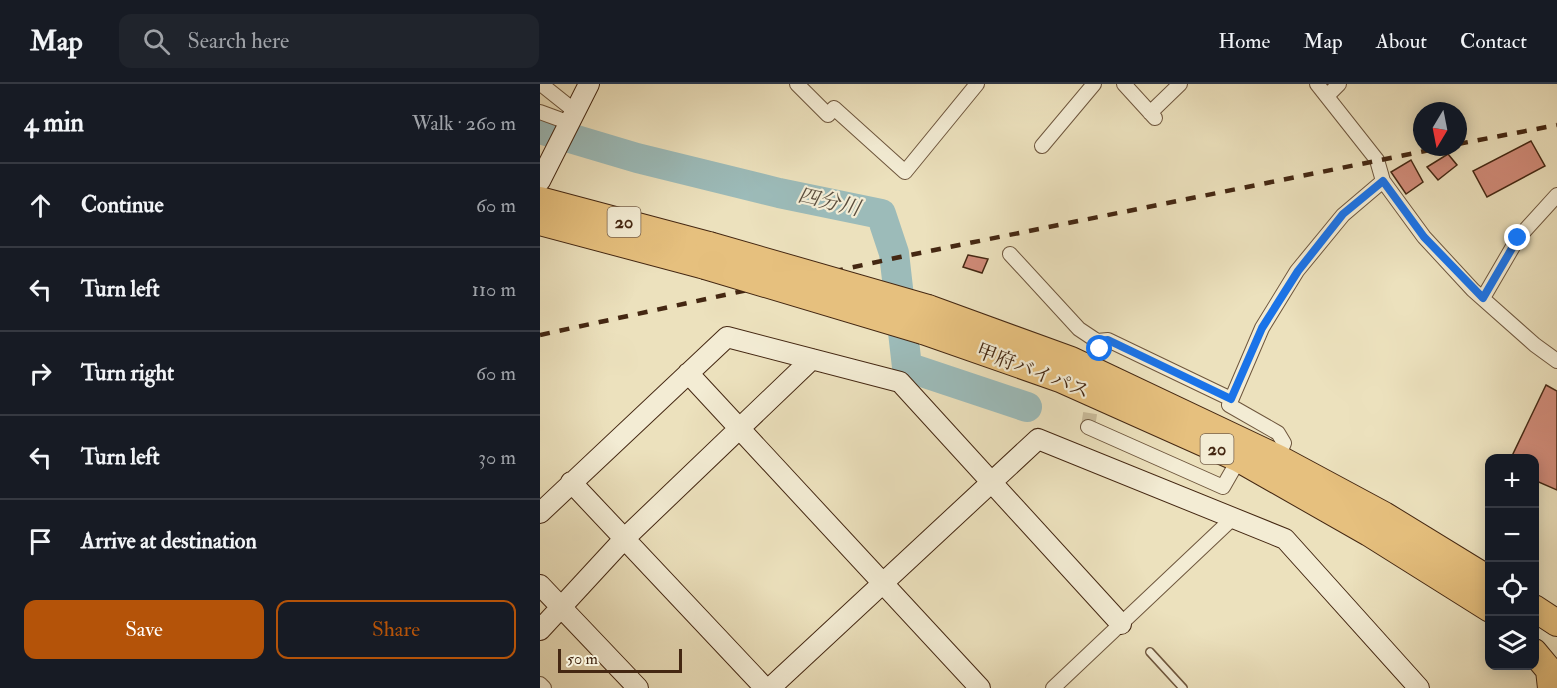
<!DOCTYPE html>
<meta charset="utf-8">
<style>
body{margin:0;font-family:"IM FELL Double Pica","Noto Serif JP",serif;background:#20242c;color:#f1f3f6}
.controls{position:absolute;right:18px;bottom:18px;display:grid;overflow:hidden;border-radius:12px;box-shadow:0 3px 15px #0003}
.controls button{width:54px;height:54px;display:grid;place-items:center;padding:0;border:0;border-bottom:2px solid #363941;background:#171b24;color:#f1f3f6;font:30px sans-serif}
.compass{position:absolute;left:873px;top:18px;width:54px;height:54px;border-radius:50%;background:#171b24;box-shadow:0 3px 15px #0003;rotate:190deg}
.scale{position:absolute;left:18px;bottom:15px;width:124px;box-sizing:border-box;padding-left:6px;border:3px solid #442712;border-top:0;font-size:16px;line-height:21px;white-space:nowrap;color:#442712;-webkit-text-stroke:4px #f3ecd4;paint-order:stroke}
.stop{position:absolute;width:18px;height:18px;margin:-14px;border:4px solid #1a73e8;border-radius:50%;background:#fff}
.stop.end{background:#1a73e8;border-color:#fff;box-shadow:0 2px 6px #0008}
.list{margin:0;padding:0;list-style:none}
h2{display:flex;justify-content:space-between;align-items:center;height:78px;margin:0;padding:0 24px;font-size:26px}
h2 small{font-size:20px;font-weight:400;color:#9ea1a6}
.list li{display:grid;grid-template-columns:39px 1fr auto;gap:18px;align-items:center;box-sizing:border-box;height:84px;padding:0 24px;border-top:2px solid #363941}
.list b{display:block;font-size:22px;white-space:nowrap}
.list em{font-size:20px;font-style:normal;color:#9ea1a6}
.actions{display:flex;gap:12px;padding:18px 24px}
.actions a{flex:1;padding:14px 0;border:2px solid #b45309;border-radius:12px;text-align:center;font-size:21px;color:#b45309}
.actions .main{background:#b45309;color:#fff}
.icon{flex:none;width:33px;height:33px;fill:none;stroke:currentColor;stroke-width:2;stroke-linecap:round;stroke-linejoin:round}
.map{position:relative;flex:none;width:1017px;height:604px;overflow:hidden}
header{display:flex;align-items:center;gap:36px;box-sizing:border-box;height:84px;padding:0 30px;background:#171b24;border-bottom:2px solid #363941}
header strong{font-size:28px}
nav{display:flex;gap:33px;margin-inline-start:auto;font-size:21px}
.search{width:420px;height:54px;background:#20242c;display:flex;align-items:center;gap:15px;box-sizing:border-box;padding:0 21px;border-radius:12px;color:#9ea1a6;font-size:22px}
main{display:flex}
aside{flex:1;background:#171b24}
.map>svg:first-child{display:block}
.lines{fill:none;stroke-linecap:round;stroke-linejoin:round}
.river{stroke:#9cbbb9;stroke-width:30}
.building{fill:#d18b79;stroke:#442712;stroke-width:1.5}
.street-tunnel{stroke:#cabc9b;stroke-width:14;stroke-dasharray:14 7;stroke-linecap:butt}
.lane-casing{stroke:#6e563d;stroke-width:10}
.street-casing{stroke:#6e563d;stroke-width:16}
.secondary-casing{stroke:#442712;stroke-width:22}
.highway-casing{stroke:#442712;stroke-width:28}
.lane{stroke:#f3ecd4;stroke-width:7}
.street{stroke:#f3ecd4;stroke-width:14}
.secondary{stroke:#f3ecd4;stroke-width:20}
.highway{stroke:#e6c07e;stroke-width:26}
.rail{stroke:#442712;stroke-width:4.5;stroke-dasharray:10 10;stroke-linecap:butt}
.highway-bridge-casing{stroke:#442712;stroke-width:28;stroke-linecap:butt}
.highway-bridge{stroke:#e6c07e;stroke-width:26}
.route{stroke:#1a73e8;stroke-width:8}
.labels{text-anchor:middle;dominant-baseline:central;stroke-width:4.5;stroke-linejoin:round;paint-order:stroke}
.shield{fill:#f3ecd4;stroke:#78624c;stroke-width:1.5}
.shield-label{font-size:18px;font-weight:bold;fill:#442712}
.street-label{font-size:20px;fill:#442712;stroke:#f3ecd4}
.water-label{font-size:21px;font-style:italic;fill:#5a4c3c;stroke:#f3ecd4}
</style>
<header>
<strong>Map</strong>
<div class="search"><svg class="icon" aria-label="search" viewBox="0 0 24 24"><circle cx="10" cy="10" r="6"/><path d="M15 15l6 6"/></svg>Search here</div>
<nav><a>Home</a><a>Map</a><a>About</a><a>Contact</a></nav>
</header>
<main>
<aside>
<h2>4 min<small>Walk · 260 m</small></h2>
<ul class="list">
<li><svg class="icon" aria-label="ahead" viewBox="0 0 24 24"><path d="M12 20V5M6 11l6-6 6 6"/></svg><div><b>Continue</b></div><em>60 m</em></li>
<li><svg class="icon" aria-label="left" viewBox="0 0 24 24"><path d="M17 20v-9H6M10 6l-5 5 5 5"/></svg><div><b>Turn left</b></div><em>110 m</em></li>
<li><svg class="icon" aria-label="right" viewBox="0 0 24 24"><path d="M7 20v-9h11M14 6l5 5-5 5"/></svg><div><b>Turn right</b></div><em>60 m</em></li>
<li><svg class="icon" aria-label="left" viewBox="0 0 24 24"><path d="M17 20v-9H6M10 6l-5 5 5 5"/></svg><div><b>Turn left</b></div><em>30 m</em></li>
<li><svg class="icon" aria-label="arrive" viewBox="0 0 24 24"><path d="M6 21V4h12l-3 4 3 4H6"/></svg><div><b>Arrive at destination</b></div></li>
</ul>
<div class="actions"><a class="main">Save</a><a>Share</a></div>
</aside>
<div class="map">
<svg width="1017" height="604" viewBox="0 0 1017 604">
<rect width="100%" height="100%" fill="#ece1bd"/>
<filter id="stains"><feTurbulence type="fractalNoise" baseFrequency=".00333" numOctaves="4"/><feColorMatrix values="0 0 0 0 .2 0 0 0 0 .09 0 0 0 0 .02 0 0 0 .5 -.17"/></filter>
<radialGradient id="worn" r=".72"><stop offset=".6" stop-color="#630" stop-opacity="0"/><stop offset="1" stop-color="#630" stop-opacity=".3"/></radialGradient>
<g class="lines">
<path class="river" d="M0,45L97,74L239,109L341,130L354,169L367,283L487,323"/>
</g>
<path class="building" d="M991,57L1005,82L947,113L933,87Z
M908,70L917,81L898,96L887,83Z
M871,76L883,98L866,110L851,88Z
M428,171L448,175L442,189L423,183Z
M1006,301L1017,307V406L994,396V374H971Z"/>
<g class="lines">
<path class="street-tunnel" d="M548,343L560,265"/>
<g class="lane-casing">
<path id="lane" d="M610,568L643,604"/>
</g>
<g class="street-casing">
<path id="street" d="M1,0L36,28
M257,0L288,31L294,24L365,88L437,0
M584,0L615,34
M777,0L837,76L843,97L884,153L933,206L995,261L1017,277
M787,12L799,0
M0,28L30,39
M610,29L640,0
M502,62L554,0
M470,170L539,245L557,257L559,263
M943,214L978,154L1017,111
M557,257L568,256L691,315
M548,343L683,403L699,375
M738,374L744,359L738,349L689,321L722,244L757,187L803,131L843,97
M0,600L4,604
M513,604L693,434"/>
</g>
<g class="secondary-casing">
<path id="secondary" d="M0,97L49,0
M148,289L440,604
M31,398L225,604
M0,429L187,253L360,298L581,540
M0,501L98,604
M0,546L84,455L272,275
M230,604L498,355L745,455L879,604"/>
</g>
<g class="highway-casing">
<path id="highway" d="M0,116L169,161
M0,138L165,182
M388,224L531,276L738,374L844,431L950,496
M383,247L520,295L699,375L829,449L950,525
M994,524L1017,539
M994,568L1009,586L1011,604"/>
</g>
<use href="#lane" class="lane"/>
<use href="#street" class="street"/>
<use href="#secondary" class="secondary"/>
<use href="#highway" class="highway"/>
<path class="rail" d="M918,60L1017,41
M0,251L360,173L905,63"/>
<g class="highway-bridge-casing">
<path id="highway-bridge" d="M169,161L388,224
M165,182L383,247"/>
</g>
<use href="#highway-bridge" class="highway-bridge"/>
</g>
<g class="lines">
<path class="route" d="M560,265L557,257L568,256L691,315L722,244L758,187L803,130L843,97L884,153L943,214L978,154"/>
</g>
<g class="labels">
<g class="shield">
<rect x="67.5" y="123" width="33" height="30" rx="4.5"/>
<rect x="660.5" y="350" width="33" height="30" rx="4.5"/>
</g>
<g class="shield-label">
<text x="84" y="138">20</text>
<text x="677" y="365">20</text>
</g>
<g class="street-label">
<text transform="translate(493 287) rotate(21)">甲府バイパス</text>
</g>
<g class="water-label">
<text transform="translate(289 118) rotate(13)">四分川</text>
</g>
</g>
<rect width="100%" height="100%" filter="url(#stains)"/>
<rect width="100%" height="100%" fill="url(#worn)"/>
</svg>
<div class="controls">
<button>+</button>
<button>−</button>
<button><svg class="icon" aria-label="locate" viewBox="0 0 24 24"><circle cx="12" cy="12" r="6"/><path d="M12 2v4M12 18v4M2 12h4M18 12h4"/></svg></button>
<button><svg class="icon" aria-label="layers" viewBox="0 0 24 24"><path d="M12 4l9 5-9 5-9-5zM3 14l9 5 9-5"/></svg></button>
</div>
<svg class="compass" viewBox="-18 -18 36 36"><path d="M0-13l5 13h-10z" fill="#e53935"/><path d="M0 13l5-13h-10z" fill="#9ea1a6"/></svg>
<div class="scale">50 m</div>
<div class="stop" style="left:560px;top:265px"></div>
<div class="stop end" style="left:978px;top:154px"></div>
</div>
</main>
